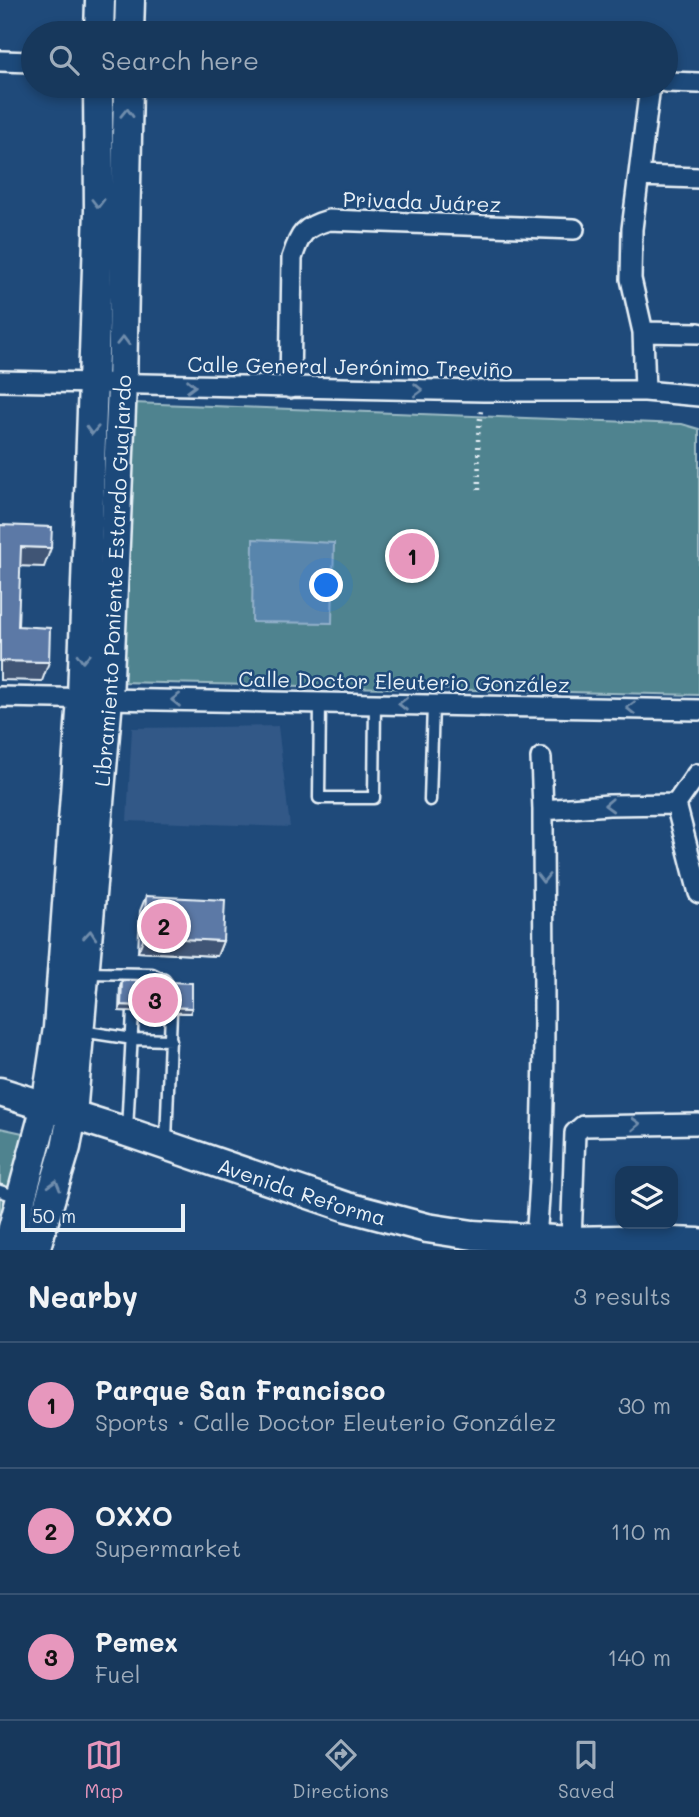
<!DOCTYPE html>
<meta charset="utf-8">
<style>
body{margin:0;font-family:Mali,sans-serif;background:#244365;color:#f1f3f6}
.controls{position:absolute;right:21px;bottom:21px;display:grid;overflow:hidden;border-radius:14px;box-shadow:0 4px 10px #0003}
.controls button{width:63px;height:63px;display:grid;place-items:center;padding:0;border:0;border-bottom:2px solid #365272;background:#17385c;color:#f1f3f6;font:35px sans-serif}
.scale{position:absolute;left:21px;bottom:18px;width:164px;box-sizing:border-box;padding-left:7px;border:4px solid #e8f1f8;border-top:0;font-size:19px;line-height:24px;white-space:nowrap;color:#e8f1f8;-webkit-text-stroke:5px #1f4a7a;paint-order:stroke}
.you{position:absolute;left:327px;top:586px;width:24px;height:24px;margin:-18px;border:5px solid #fff;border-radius:50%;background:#1a73e8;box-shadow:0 0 0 10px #1a73e833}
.badge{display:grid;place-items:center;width:46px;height:46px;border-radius:50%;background:#e797bd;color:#111;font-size:23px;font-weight:700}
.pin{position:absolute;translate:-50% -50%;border:4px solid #fff;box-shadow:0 2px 7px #0006}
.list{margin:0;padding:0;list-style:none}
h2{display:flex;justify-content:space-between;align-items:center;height:91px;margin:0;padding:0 28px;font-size:30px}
h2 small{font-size:23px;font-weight:400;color:#9eacbb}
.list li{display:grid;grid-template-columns:46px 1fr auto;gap:21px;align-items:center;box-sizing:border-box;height:126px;padding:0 28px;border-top:2px solid #365272}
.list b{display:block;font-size:26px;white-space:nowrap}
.list p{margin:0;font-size:23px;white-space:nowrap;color:#9eacbb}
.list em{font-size:23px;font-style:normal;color:#9eacbb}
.icon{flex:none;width:38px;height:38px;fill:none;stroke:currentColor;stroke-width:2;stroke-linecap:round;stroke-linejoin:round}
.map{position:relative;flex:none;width:699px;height:1250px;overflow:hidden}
.search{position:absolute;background:#17385c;box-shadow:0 4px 10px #0003;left:21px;right:21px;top:21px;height:77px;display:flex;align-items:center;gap:18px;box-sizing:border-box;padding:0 24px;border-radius:38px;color:#9eacbb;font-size:26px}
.sheet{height:469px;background:#17385c}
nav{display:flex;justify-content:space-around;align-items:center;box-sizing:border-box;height:98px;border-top:2px solid #365272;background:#17385c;font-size:19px;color:#9eacbb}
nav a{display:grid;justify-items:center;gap:4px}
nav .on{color:#e797bd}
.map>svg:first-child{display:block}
.built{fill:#315887}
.green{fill:#4f838f;stroke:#9cbac4;stroke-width:2}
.water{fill:#5985ac;stroke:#92b0ca;stroke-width:2}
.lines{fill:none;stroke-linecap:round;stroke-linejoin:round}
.lane-casing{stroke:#e8f1f8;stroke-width:15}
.street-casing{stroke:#e8f1f8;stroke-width:24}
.secondary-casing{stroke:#e8f1f8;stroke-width:33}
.path{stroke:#e8f1f8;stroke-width:4.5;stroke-dasharray:2 5;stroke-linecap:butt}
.lane{stroke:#1f4a7a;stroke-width:10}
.street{stroke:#1f4a7a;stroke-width:19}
.secondary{stroke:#1f4a7a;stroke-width:28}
.wall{fill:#4f688f;stroke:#e8f1f8;stroke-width:2}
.shaded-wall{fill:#405574;stroke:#e8f1f8;stroke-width:2}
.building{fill:#5c79a6;stroke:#e8f1f8;stroke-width:2}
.oneway{stroke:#6f8dac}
.labels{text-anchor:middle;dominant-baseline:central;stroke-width:5;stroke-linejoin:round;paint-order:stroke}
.street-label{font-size:21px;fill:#e8f1f8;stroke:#1f4a7a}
</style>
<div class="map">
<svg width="699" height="1250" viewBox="0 0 699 1250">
<rect width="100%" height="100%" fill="#1f4a7a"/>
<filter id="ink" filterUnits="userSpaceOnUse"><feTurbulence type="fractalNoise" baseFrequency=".0143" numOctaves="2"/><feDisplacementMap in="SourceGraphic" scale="14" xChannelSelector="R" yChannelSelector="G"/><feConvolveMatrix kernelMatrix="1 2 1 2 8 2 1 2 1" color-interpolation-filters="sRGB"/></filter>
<g filter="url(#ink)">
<path class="built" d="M278,726L290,827L127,821L132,728Z"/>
<path class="green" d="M133,403L682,424L699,429V695L118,682Z
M0,1128L32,1135L0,1236Z"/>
<path class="water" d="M253,539L334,543L332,623L252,622Z"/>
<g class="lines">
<g class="lane-casing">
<path id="lane" d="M320,703L319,798H374L375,704
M430,800L433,705
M85,973L152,974L164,980L170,988
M81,1031L133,1039L171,1040
M127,1131L133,1011
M166,1141L171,1012
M0,1191L18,1197"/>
</g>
<g class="street-casing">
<path id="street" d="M0,61L33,62
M666,82L699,83
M639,176L699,178
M643,332L699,333
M0,381L483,391H645L699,396
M290,388L292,258C300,233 304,227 329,220L574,229
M645,391L643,332L631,279L632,229L650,86
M0,697L699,710
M676,804L699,893
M676,804L697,774
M543,810L609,805L676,804
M536,1238C548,1096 543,952 543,810L541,758
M571,1241L575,1133L583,1126L699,1124"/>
</g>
<g class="secondary-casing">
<g id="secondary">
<path d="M99,33L100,0"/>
<path d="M129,33L130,0"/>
<path id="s1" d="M0,1092L127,1132L347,1207L427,1228L473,1235L571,1241L618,1240L699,1243"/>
<path d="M7,1250L46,1106L58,1028L82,698L99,210L98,86"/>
<path id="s2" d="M35,1250L66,1147L72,1115L108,699L122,385L128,86"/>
</g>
</g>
<path class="path" d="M479,490L478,436L481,410"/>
<use href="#lane" class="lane"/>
<use href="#street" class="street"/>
<use href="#secondary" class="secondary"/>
</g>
<path class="wall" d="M146,896L223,941L217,956L138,952L140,911Z
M122,980L192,1008L190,1013L119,1011L120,986Z"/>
<path class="shaded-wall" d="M21,547L51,548L44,567L14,566Z
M0,661L49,662L42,681L0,680Z
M144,937L223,941L217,956L138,952Z
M121,1005L192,1008L190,1013L119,1011Z"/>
<path class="building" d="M0,525L52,527L51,548L21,547L18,626L50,628L49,662L0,661Z
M146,896L225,900L223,941L144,937Z
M122,980L192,983V1008L121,1005Z"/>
<defs><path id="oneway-chevron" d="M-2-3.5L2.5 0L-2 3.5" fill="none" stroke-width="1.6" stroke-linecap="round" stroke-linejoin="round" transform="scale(1.75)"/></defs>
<g class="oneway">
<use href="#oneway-chevron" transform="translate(127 113) rotate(-89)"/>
<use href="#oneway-chevron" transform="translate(98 203) rotate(90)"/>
<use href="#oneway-chevron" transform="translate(123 341) rotate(-89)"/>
<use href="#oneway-chevron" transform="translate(191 386) rotate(1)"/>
<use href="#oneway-chevron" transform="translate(418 390) rotate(1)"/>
<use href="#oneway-chevron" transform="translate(92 430) rotate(92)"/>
<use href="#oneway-chevron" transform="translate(83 658) rotate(92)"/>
<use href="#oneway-chevron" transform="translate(176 700) rotate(-179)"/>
<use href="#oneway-chevron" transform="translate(403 704) rotate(-179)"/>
<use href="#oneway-chevron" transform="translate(631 708) rotate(-179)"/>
<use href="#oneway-chevron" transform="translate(609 805) rotate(178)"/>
<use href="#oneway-chevron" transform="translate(543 878) rotate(90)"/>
<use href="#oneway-chevron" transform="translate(90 935) rotate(-85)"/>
<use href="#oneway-chevron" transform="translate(636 1124) rotate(-2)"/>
<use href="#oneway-chevron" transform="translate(55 1185) rotate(-74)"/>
</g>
</g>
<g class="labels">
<g class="street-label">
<text transform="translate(422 201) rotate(2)">Privada Juárez</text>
<text transform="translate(350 366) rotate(1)">Calle General Jerónimo Treviño</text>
<text stroke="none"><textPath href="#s2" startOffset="676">Libramiento Poniente Estardo Guajardo</textPath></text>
<text transform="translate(404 681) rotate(1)">Calle Doctor Eleuterio González</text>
<text stroke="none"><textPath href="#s1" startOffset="318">Avenida Reforma</textPath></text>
</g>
</g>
</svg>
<div class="controls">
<button><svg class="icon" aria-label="layers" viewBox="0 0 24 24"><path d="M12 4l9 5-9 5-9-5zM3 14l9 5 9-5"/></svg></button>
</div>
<div class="scale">50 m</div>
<div class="you"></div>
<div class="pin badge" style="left:412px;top:556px">1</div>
<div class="pin badge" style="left:164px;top:926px">2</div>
<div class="pin badge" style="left:155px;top:1000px">3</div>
<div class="search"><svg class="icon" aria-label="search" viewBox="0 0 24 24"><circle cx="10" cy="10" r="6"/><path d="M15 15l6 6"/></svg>Search here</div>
</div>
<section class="sheet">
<h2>Nearby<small>3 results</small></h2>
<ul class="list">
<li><span class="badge">1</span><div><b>Parque San Francisco</b><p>Sports · Calle Doctor Eleuterio González</p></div><em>30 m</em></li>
<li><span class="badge">2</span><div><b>OXXO</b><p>Supermarket</p></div><em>110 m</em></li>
<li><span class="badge">3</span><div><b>Pemex</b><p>Fuel</p></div><em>140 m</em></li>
</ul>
</section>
<nav>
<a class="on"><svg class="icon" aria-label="map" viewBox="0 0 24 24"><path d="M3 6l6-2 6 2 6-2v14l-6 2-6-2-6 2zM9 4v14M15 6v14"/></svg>Map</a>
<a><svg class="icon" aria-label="directions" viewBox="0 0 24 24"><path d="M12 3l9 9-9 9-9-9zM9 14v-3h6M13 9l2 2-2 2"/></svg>Directions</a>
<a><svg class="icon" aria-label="saved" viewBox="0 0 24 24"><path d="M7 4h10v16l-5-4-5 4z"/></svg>Saved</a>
</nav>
